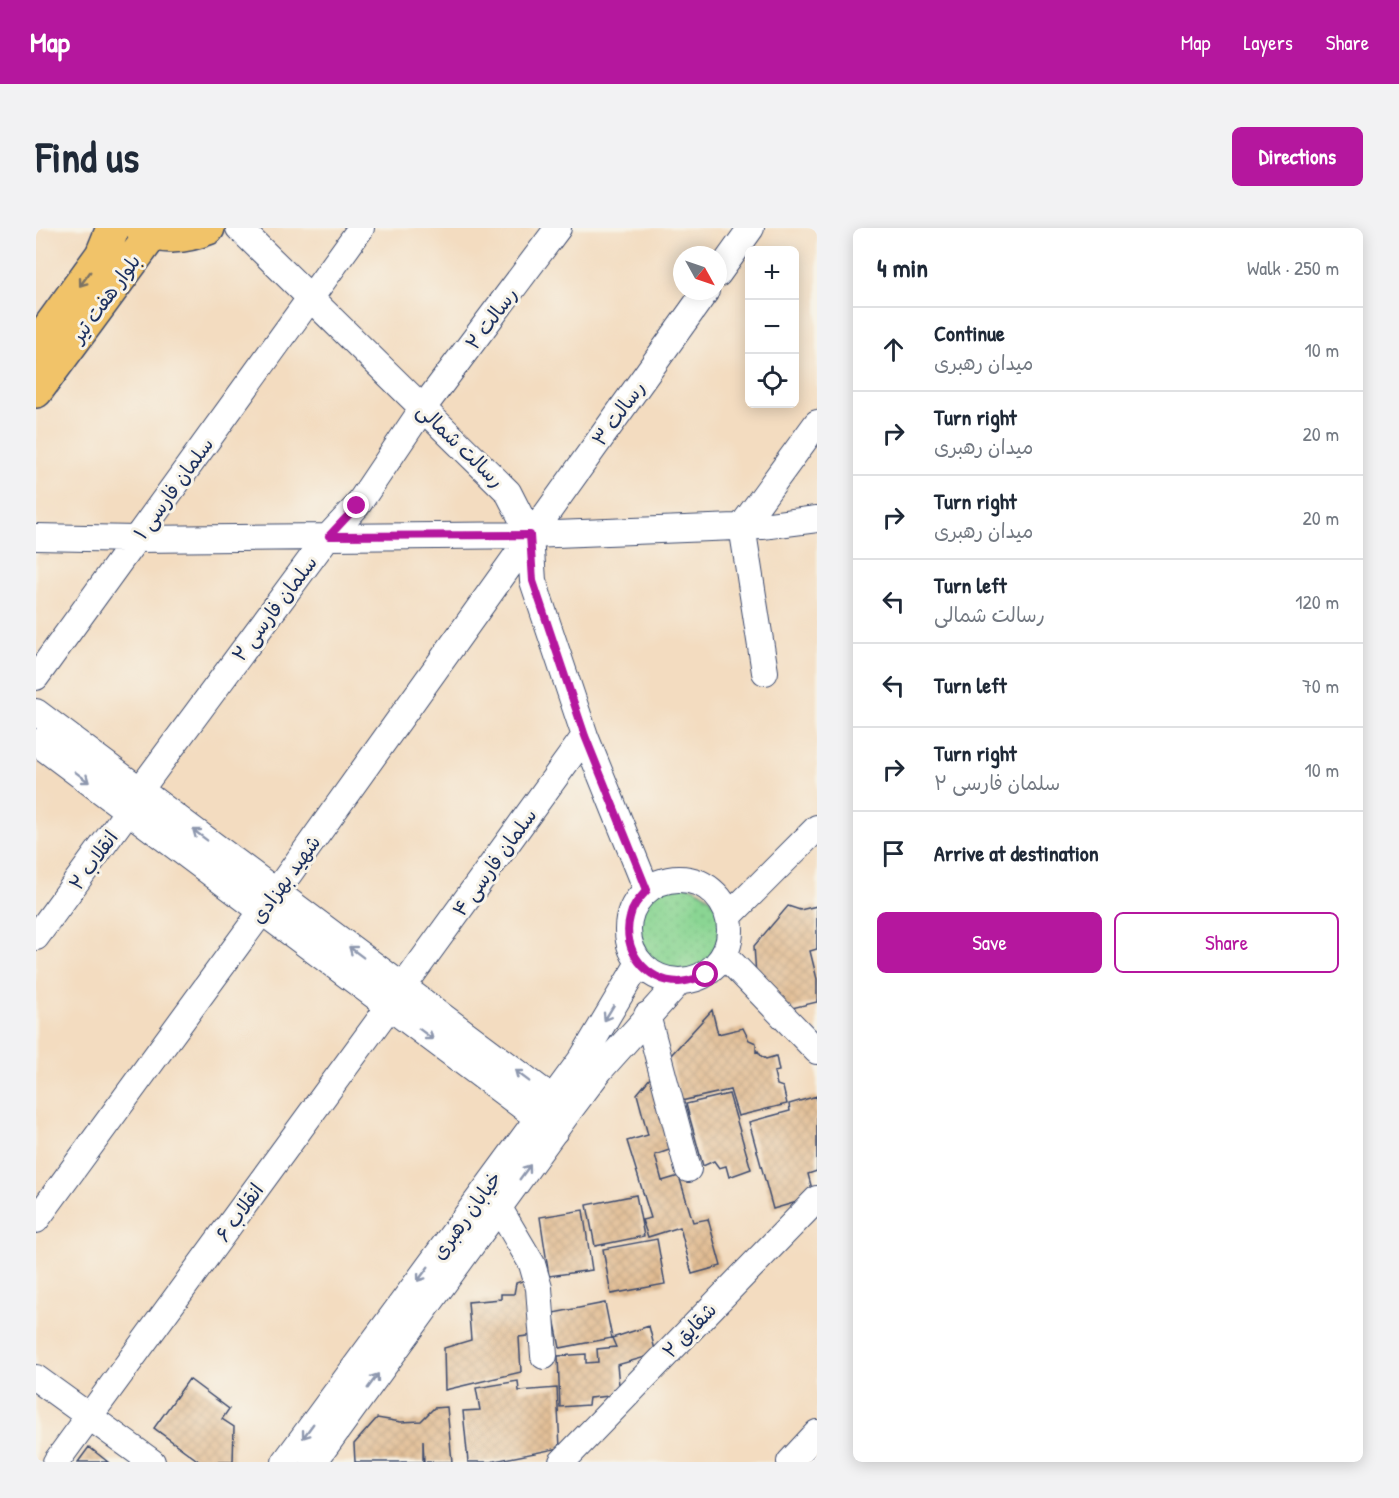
<!DOCTYPE html>
<meta charset="utf-8">
<style>
body{margin:0;font-family:"Patrick Hand","Playpen Sans Arabic",sans-serif;background:#f2f2f3;color:#1f2937}
.controls{position:absolute;right:18px;top:18px;display:grid;overflow:hidden;border-radius:9px;box-shadow:0 3px 15px #0003}
.controls button{width:54px;height:54px;display:grid;place-items:center;padding:0;border:0;border-bottom:2px solid #e0e1e3;background:#fff;color:#1f2937;font:30px sans-serif}
.compass{position:absolute;left:637px;top:18px;width:54px;height:54px;border-radius:50%;background:#fff;box-shadow:0 3px 15px #0003;rotate:130deg}
.stop{position:absolute;width:18px;height:18px;margin:-14px;border:4px solid #b5179e;border-radius:50%;background:#fff}
.stop.end{background:#b5179e;border-color:#fff;box-shadow:0 2px 6px #0008}
.list{margin:0;padding:0;list-style:none}
h2{display:flex;justify-content:space-between;align-items:center;height:78px;margin:0;padding:0 24px;font-size:26px}
h2 small{font-size:20px;font-weight:400;color:#747a83}
.list li{display:grid;grid-template-columns:39px 1fr auto;gap:18px;align-items:center;box-sizing:border-box;height:84px;padding:0 24px;border-top:2px solid #e0e1e3}
.list b{display:block;font-size:22px;white-space:nowrap}
.list p{margin:0;font-size:20px;white-space:nowrap;color:#747a83}
.list em{font-size:20px;font-style:normal;color:#747a83}
.actions{display:flex;gap:12px;padding:18px 24px}
.actions a{flex:1;padding:14px 0;border:2px solid #b5179e;border-radius:9px;text-align:center;font-size:21px;color:#b5179e}
.actions .main{background:#b5179e;color:#fff}
.icon{flex:none;width:33px;height:33px;fill:none;stroke:currentColor;stroke-width:2;stroke-linecap:round;stroke-linejoin:round}
.map{position:relative;flex:none;width:781px;height:1234px;overflow:hidden;border-radius:9px}
header{display:flex;align-items:center;gap:36px;box-sizing:border-box;height:84px;padding:0 30px;background:#b5179e;color:#fff}
header strong{font-size:28px}
nav{display:flex;gap:33px;margin-inline-start:auto;font-size:21px}
.intro{display:flex;align-items:center;justify-content:space-between;box-sizing:border-box;height:144px;padding:0 36px}
h1{margin:0;font-size:42px}
.button{padding:15px 27px;border-radius:9px;background:#b5179e;color:#fff;font-size:21px;font-weight:700}
main{display:flex;gap:36px;padding:0 36px}
aside{flex:1;background:#fff;border-radius:9px;box-shadow:0 3px 15px #0003}
.map>svg:first-child{display:block}
.grass{fill:url(#grass-dots);stroke:#528278;stroke-width:1.5}
.building{fill:url(#building-cross-hatch)}
.lines{fill:none;stroke-linecap:round;stroke-linejoin:round}
.minor-casing{stroke:#3b496d;stroke-width:28}
.major-casing{stroke:#3b496d;stroke-width:36}
.minor{stroke:#fff;stroke-width:26}
.major{stroke:#f1c369;stroke-width:33}
.oneway{stroke:#7b7263}
.oneway2{stroke:#8d97ae}
.route{stroke:#b5179e;stroke-width:8}
.labels{text-anchor:middle;dominant-baseline:central;stroke-width:6;stroke-linejoin:round;paint-order:stroke}
.street-label{font-size:20px;fill:#1b2f5e;stroke:#f7f3e8}
</style>
<header>
<strong>Map</strong>
<nav><a>Map</a><a>Layers</a><a>Share</a></nav>
</header>
<div class="intro"><h1>Find us</h1><a class="button">Directions</a></div>
<main>
<div class="map">
<svg width="781" height="1234" viewBox="0 0 781 1234">
<defs>
<pattern id="grass-dots" width="8" height="8" patternUnits="userSpaceOnUse" patternTransform="scale(1.5)"><rect width="8" height="8" fill="#8ad593"/><path d="M2 2h.1M6 6h.1" fill="none" stroke="#76b781" stroke-width="1.8" stroke-linecap="round"/></pattern>
<pattern id="building-cross-hatch" width="8" height="8" patternUnits="userSpaceOnUse" patternTransform="scale(1.5)"><rect width="8" height="8" fill="#e1bb91"/><path d="M0 0l8 8M0 8l8-8" fill="none" stroke="#c0a17f"/></pattern>
</defs>
<rect width="100%" height="100%" fill="#f7f3e8"/>
<filter id="ink" filterUnits="userSpaceOnUse"><feTurbulence type="fractalNoise" baseFrequency=".0167" numOctaves="2"/><feDisplacementMap in="SourceGraphic" scale="12" xChannelSelector="R" yChannelSelector="G"/><feConvolveMatrix kernelMatrix="1 2 1 2 8 2 1 2 1" color-interpolation-filters="sRGB"/></filter>
<filter id="wash" filterUnits="userSpaceOnUse"><feTurbulence type="fractalNoise" baseFrequency=".008" numOctaves="4" result="noise"/><feDisplacementMap in="SourceGraphic" scale="24" xChannelSelector="R" yChannelSelector="G"/><feGaussianBlur stdDeviation="1.35" result="paint"/><feColorMatrix in="noise" values="0 0 0 0 0 0 0 0 0 0 0 0 0 0 0 0 0 1.4 0 .05"/><feComposite in="paint" operator="in"/></filter>
<g filter="url(#wash)">
<rect width="100%" height="100%" fill="#f3dcc0"/>
<path class="grass" d="M596 703a46 46 0 1 1 92 0a46 46 0 1 1-92 0Z"/>
<g id="blocks">
<path class="building" d="M752,678L764,682L781,678V721L774,723L781,751V774L752,781L720,747L718,718Z
M676,782L682,806L707,800L713,812L720,815V824L722,823L725,828L730,831L740,828L743,843L738,844L741,857L747,859L751,876L702,888L694,862L645,873L635,827Z
M619,844L639,920L619,927L626,953L643,948L657,994L672,991L685,1038L656,1046L644,999L612,1009L606,992L615,990L591,913L612,907L601,866Z
M693,866L715,941L693,949L690,938L683,940L678,933L667,938L650,876Z
M781,868V943L772,946L778,969L737,981L713,894L754,883L753,876Z
M600,967L608,1008L559,1018L551,977Z
M547,982L556,1042L513,1048L504,989Z
M621,1011L629,1056L575,1066L567,1021Z
M495,1050L500,1107L483,1109L485,1144L409,1162L408,1120L435,1112L432,1074L465,1071V1066H478L480,1055Z
M569,1075L576,1110L524,1120L517,1085Z
M613,1098L620,1126L581,1137L584,1167L553,1170L552,1177L524,1179L522,1128L550,1126V1135L562,1134L561,1121L580,1119L576,1110Z
M153,1151L193,1181L186,1191L198,1199L197,1234H164L118,1200Z
M482,1153L483,1163L521,1160L524,1220L454,1234H432L427,1183L444,1182L440,1160Z
M411,1179L416,1234H388L387,1212V1234H319L318,1216L341,1190L365,1194L385,1193L398,1180Z
M53,1219L72,1234H42Z"/>
</g>
</g>
<g filter="url(#ink)">
<use href="#blocks" fill-opacity="0" stroke="#3b496d" stroke-width="1.5"/>
<g class="lines">
<g class="minor-casing">
<path id="minor" d="M203,0L472,264L494,307L497,353L549,508L611,662
M682,46L715,0
M706,298L729,444
M706,298L781,195
M0,309L100,311L494,307L726,298L781,291
M0,449L325,0
M0,484L533,883
M0,514L519,903
M592 702a51 51 0 1 1 102 0a51 51 0 1 1-102 0Z
M693,688L781,600
M0,709L92,583L104,562L289,312L321,278L387,180L522,0
M688,727L781,823
M367,759L549,508
M611,787L652,941
M463,980L496,1036L503,1060L508,1128
M0,992L240,664L670,63
M0,1150L116,1234
M20,1234L353,779
M249,1234L547,829L603,735
M278,1234L533,883L564,842L643,754
M526,1234L781,971
M754,1234L781,1205"/>
</g>
<g class="major-casing">
<path id="major" d="M105,0C128,12 149,9 172,0
M0,118L66,27L77,0
M0,163L116,6"/>
</g>
<use href="#minor" class="minor"/>
<use href="#major" class="major"/>
</g>
<defs><path id="oneway-shaft" d="M-6 0H5M1.5-3L5.5 0L1.5 3" fill="none" stroke-width="1.6" stroke-linecap="round" stroke-linejoin="round" transform="scale(1.5)"/></defs>
<use class="oneway" href="#oneway-shaft" transform="translate(49 51) rotate(126)"/>
<g class="oneway2">
<use href="#oneway-shaft" transform="translate(46 549) rotate(37)"/>
<use href="#oneway-shaft" transform="translate(164 607) rotate(-143)"/>
<use href="#oneway-shaft" transform="translate(320 724) rotate(-143)"/>
<use href="#oneway-shaft" transform="translate(573 785) rotate(121)"/>
<use href="#oneway-shaft" transform="translate(390 806) rotate(37)"/>
<use href="#oneway-shaft" transform="translate(486 848) rotate(-143)"/>
<use href="#oneway-shaft" transform="translate(489 944) rotate(-54)"/>
<use href="#oneway-shaft" transform="translate(387 1046) rotate(126)"/>
<use href="#oneway-shaft" transform="translate(337 1153) rotate(-54)"/>
<use href="#oneway-shaft" transform="translate(272 1203) rotate(126)"/>
</g>
</g>
<g class="lines" filter="url(#ink)">
<path class="route" d="M321,278L293,308L494,307L497,353L549,508L611,662C604,670 596,678 594,689C585,721 610,754 643,754C653,754 661,750 670,747"/>
</g>
<g class="labels">
<g class="street-label">
<text transform="translate(69 70) rotate(-54)">بلوار هفت تیر</text>
<text transform="translate(455 90) rotate(-53)">رسالت ۲</text>
<text transform="translate(582 185) rotate(-54)">رسالت ۳</text>
<text transform="translate(425 217) rotate(44)">رسالت شمالی</text>
<text transform="translate(137 260) rotate(-54)">سلمان فارسی ۱</text>
<text transform="translate(238 380) rotate(-53)">سلمان فارسی ۲</text>
<text transform="translate(57 632) rotate(-54)">انقلاب ۲</text>
<text transform="translate(458 634) rotate(-54)">سلمان فارسی ۴</text>
<text transform="translate(249 651) rotate(-54)">شهید بهزادی</text>
<text transform="translate(203 984) rotate(-54)">انقلاب ۶</text>
<text transform="translate(430 987) rotate(-54)">خیابان رهبری</text>
<text transform="translate(653 1102) rotate(-46)">شقایق ۲</text>
</g>
</g>
</svg>
<div class="controls">
<button>+</button>
<button>−</button>
<button><svg class="icon" aria-label="locate" viewBox="0 0 24 24"><circle cx="12" cy="12" r="6"/><path d="M12 2v4M12 18v4M2 12h4M18 12h4"/></svg></button>
</div>
<svg class="compass" viewBox="-18 -18 36 36"><path d="M0-13l5 13h-10z" fill="#e53935"/><path d="M0 13l5-13h-10z" fill="#747a83"/></svg>
<div class="stop" style="left:670px;top:747px"></div>
<div class="stop end" style="left:321px;top:278px"></div>
</div>
<aside>
<h2>4 min<small>Walk · 250 m</small></h2>
<ul class="list">
<li><svg class="icon" aria-label="ahead" viewBox="0 0 24 24"><path d="M12 20V5M6 11l6-6 6 6"/></svg><div><b>Continue</b><p>میدان رهبری</p></div><em>10 m</em></li>
<li><svg class="icon" aria-label="right" viewBox="0 0 24 24"><path d="M7 20v-9h11M14 6l5 5-5 5"/></svg><div><b>Turn right</b><p>میدان رهبری</p></div><em>20 m</em></li>
<li><svg class="icon" aria-label="right" viewBox="0 0 24 24"><path d="M7 20v-9h11M14 6l5 5-5 5"/></svg><div><b>Turn right</b><p>میدان رهبری</p></div><em>20 m</em></li>
<li><svg class="icon" aria-label="left" viewBox="0 0 24 24"><path d="M17 20v-9H6M10 6l-5 5 5 5"/></svg><div><b>Turn left</b><p>رسالت شمالی</p></div><em>120 m</em></li>
<li><svg class="icon" aria-label="left" viewBox="0 0 24 24"><path d="M17 20v-9H6M10 6l-5 5 5 5"/></svg><div><b>Turn left</b></div><em>70 m</em></li>
<li><svg class="icon" aria-label="right" viewBox="0 0 24 24"><path d="M7 20v-9h11M14 6l5 5-5 5"/></svg><div><b>Turn right</b><p>سلمان فارسی ۲</p></div><em>10 m</em></li>
<li><svg class="icon" aria-label="arrive" viewBox="0 0 24 24"><path d="M6 21V4h12l-3 4 3 4H6"/></svg><div><b>Arrive at destination</b></div></li>
</ul>
<div class="actions"><a class="main">Save</a><a>Share</a></div>
</aside>
</main>
